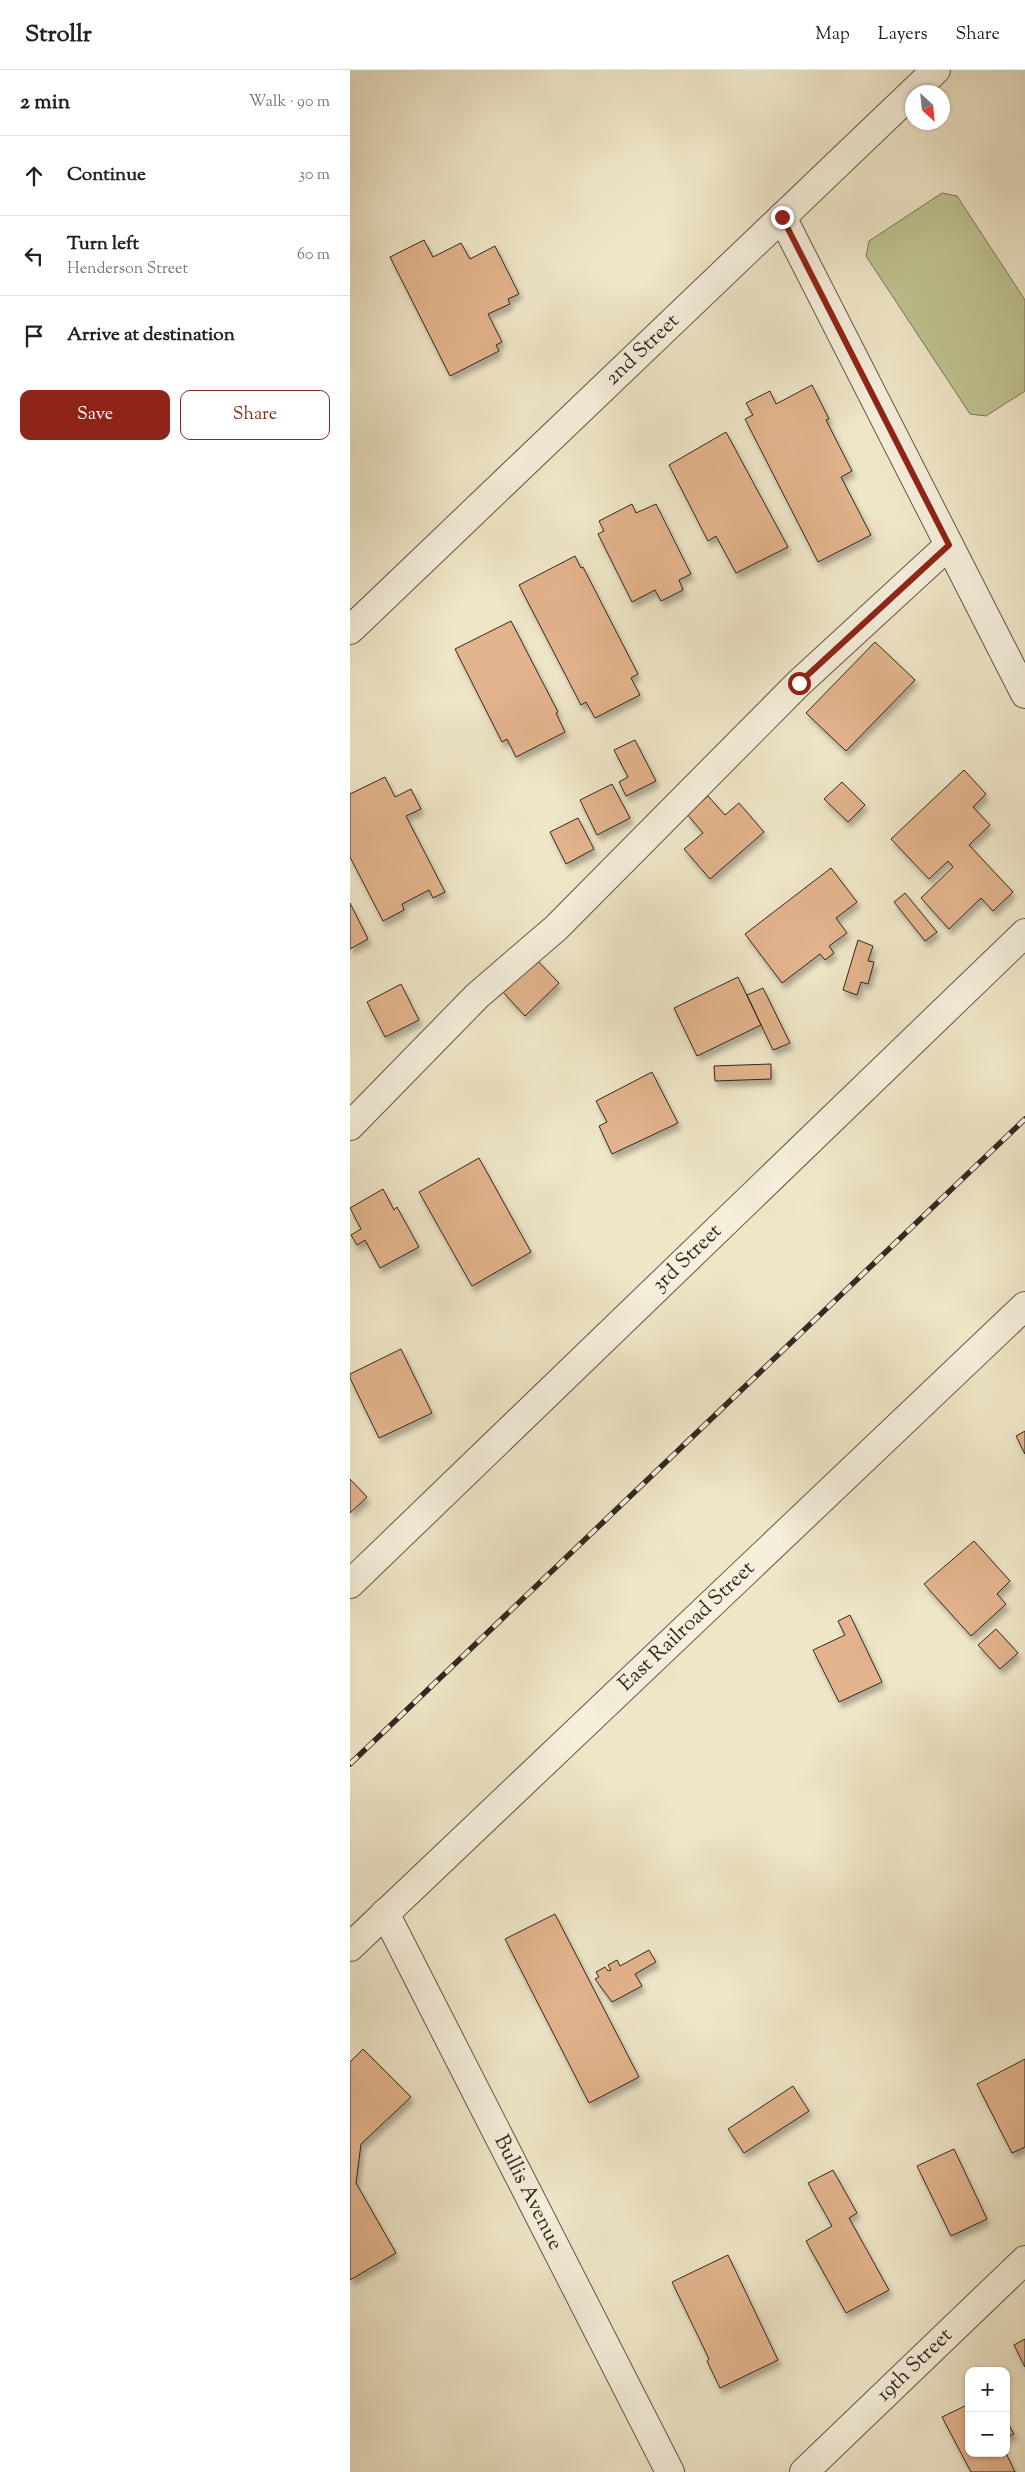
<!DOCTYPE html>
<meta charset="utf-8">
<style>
body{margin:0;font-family:"Sorts Mill Goudy",serif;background:#f6f6f6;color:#222}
.controls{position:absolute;right:15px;bottom:15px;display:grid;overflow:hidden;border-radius:10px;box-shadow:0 1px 4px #0004}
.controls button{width:45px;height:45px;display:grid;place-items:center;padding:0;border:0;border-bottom:1px solid #e0e0e0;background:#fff;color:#222;font:25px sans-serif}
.compass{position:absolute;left:555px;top:15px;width:45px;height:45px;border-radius:50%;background:#fff;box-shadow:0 1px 4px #0004;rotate:153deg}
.stop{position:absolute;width:15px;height:15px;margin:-11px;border:4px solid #8f2418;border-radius:50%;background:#fff}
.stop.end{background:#8f2418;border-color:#fff;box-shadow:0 1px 5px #0008}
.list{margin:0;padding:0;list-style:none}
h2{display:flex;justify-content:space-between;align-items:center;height:65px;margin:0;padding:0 20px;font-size:21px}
h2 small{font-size:16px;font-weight:400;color:#767676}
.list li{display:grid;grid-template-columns:32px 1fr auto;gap:15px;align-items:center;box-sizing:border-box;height:80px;padding:0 20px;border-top:1px solid #e0e0e0}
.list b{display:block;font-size:19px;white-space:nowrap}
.list p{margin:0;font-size:16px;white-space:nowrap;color:#767676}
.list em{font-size:16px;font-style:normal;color:#767676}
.actions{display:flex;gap:10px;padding:15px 20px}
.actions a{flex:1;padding:11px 0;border:1px solid #8f2418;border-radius:10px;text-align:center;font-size:18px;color:#8f2418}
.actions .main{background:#8f2418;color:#fff}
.icon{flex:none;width:28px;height:28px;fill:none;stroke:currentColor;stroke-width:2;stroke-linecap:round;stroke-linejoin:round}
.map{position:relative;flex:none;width:675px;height:2402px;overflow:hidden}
header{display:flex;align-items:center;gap:30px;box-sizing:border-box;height:70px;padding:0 25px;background:#fff;border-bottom:1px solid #e0e0e0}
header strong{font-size:24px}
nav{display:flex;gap:28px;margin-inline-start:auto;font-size:18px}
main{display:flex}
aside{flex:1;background:#fff}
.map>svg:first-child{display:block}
.pitch{fill:#bfc392;stroke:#797558}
.building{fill:#e2b38c;stroke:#33271f;filter:url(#shadow)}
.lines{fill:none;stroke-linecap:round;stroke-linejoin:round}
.minor-casing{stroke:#625749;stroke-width:30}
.minor{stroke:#f5efdb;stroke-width:28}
.rail-casing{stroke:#33271f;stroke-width:5.5}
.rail{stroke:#f5efdb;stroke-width:4;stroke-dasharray:11;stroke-linecap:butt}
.route{stroke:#8f2418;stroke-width:6}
.labels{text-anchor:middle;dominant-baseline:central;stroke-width:4;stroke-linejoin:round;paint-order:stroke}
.street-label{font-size:21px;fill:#33271f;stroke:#f5efdb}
</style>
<header>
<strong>Strollr</strong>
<nav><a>Map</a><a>Layers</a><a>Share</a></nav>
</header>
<main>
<aside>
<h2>2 min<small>Walk · 90 m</small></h2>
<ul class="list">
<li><svg class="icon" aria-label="ahead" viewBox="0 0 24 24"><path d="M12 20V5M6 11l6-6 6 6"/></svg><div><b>Continue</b></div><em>30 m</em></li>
<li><svg class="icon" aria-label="left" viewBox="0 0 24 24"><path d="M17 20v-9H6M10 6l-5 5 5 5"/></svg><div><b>Turn left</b><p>Henderson Street</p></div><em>60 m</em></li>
<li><svg class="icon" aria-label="arrive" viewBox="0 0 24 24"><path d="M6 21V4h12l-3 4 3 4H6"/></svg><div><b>Arrive at destination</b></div></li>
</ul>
<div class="actions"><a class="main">Save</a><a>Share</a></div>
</aside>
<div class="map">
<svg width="675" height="2402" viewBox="0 0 675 2402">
<defs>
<filter id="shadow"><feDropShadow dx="3" dy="5.5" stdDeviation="2.5" flood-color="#0004"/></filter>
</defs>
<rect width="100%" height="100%" fill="#efe6c8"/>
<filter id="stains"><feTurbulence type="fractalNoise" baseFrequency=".004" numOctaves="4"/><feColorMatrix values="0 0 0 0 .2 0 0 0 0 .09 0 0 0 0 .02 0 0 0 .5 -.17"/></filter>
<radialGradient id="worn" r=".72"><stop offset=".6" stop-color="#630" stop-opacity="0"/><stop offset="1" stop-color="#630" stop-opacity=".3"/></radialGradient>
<path class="pitch" d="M592,123L607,126L675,230V321L636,346L620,344L516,186L519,171Z"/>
<path class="building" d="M74,170L83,187L111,173L120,189L145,176L169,224L158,229L160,234L138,244L152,272L146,275L149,281L100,306L40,187Z
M462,315L479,349L476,350L502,401L491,407L521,465L468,492L395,349L403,345L396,333L420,321L426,334Z
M376,362L438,477L386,503L366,466L358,471L319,395Z
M282,434L286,443L306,434L341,504L329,510L333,520L311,531L305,520L282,532L248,464L254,461L249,451Z
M225,486L231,498L233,497L288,604L281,608L290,625L245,648L236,632L231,635L169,515Z
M161,551L208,642L206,643L215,662L166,687L157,669L152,672L105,579Z
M525,572L565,610L496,681L456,643Z
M285,670L306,711L276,726L269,712L278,707L264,680Z
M614,700L636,724L623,737L640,755L619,775L663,822L643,841L631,828L599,859L571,828L603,797L598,791L579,809L541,769Z
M35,707L45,727L61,719L71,739L56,746L95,822L83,828L79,820L52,834L54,840L33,851L0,787V724Z
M492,712L515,735L498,752L474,729Z
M262,714L280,748L247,765L230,730Z
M358,726L375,745L389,733L414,762L360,809L334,779L353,763L337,744Z
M228,748L244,779L216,794L200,762Z
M481,798L507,832L486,848L497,863L479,876L484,883L475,890L470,884L432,913L395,864Z
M555,823L587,862L575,871L544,832Z
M0,833L18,869L0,879Z
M508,870L523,876L518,891L524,892L518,914L511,912L507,925L493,920Z
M186,889L209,913L175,946L152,921Z
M388,907L411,955L347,986L324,938Z
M51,914L69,950L35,967L17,932Z
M413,918L440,973L423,980L397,925Z
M421,994V1009L365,1011L364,996Z
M302,1002L328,1053L262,1084L249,1056L257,1052L246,1031Z
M129,1088L181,1182L122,1216L69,1122Z
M33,1119L44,1140L47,1137L69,1177L30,1198L15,1170L7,1175L1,1165L11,1159L0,1138Z
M51,1279L82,1343L29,1368L0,1308V1304Z
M675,1361V1384L666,1366Z
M0,1409L17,1427L0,1443Z
M624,1471L660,1511L647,1524L656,1534L621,1566L574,1514Z
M500,1545L532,1612L489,1632L463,1580L495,1565L488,1551Z
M646,1559L668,1583L650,1599L628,1575Z
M205,1844L289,2007L239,2033L155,1869Z
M299,1880L306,1892L285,1904L292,1916L262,1932L245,1909L249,1907L246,1902L255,1897L258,1901L261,1900L258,1895L267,1890L270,1896Z
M13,1979L61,2027L11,2074L6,2113L46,2183L0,2210V1992Z
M675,1989V2077L662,2083L627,2014Z
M443,2016L459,2041L394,2083L378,2059Z
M604,2079L637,2149L601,2166L567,2096Z
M483,2100L507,2143L499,2148L539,2220L496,2243L456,2171L482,2156L458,2113Z
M378,2185L428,2290L370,2318L357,2291L359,2289L322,2212Z
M675,2269V2297L664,2275Z
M619,2334V2383H656L665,2402H621L592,2347Z
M656,2350L664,2364L656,2367Z"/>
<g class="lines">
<g class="minor-casing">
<g id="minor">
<path d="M432,147L675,624"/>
<path id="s1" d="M0,560L586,0"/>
<path d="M0,1056L127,926L206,858L449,613L599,475"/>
<path id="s2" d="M0,1514L675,863"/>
<path id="s3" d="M35,1843L320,2402"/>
<path id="s4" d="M0,1877L675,1236"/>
<path id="s5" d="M454,2402L675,2190"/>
</g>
</g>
<use href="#minor" class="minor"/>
<g class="rail-casing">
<path id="rail" d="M0,1694L675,1049"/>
</g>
<use href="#rail" class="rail"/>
</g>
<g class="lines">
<path class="route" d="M432,147L599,475L449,613"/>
</g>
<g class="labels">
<g class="street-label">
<text stroke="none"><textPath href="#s1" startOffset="405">2nd Street</textPath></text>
<text stroke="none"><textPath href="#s2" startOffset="469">3rd Street</textPath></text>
<text stroke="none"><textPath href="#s4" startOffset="465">East Railroad Street</textPath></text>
<text stroke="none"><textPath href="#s3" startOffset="314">Bullis Avenue</textPath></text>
<text stroke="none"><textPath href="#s5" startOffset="154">19th Street</textPath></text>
</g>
</g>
<rect width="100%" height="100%" filter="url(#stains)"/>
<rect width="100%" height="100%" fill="url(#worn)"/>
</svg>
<div class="controls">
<button>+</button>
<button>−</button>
</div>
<svg class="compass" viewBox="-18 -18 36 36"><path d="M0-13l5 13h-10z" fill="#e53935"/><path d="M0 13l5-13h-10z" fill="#767676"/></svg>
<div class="stop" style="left:449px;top:613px"></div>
<div class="stop end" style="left:432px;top:147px"></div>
</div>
</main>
